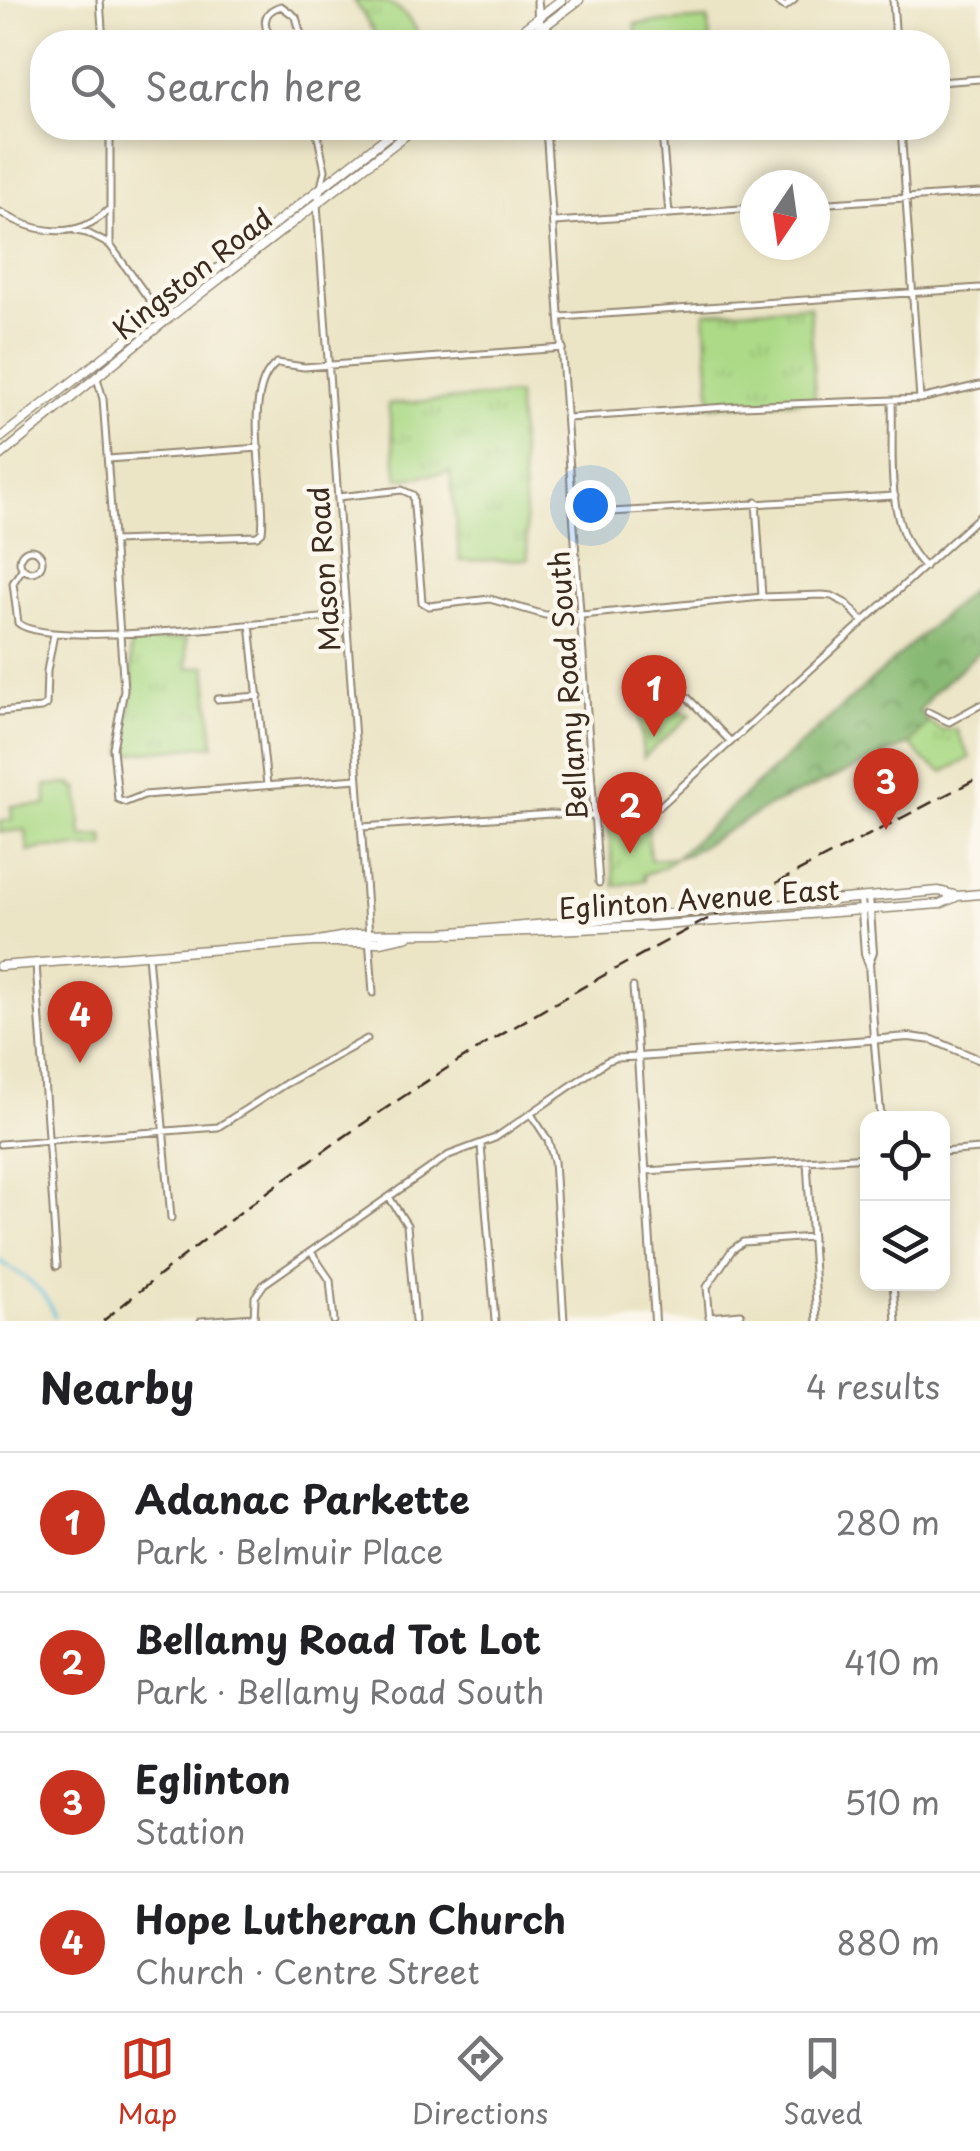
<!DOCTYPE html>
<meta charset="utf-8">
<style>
body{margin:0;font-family:"Playpen Sans",sans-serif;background:#f6f6f6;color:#202124}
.controls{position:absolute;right:30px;bottom:30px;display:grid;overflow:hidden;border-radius:20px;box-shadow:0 5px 15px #0003}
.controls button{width:90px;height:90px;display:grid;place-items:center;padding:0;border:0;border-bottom:2px solid #e0e0e0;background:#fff;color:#202124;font:50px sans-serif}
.compass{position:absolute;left:740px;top:170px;width:90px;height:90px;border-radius:50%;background:#fff;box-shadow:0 5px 15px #0003;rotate:193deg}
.you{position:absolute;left:590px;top:505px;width:35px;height:35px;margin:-25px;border:8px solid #fff;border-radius:50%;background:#1a73e8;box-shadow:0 0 0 15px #1a73e833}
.badge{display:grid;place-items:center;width:65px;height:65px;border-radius:50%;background:#c8321e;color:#fff;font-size:32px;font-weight:700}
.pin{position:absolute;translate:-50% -82px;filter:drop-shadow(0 2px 5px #0008)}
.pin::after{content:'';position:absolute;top:52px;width:35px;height:30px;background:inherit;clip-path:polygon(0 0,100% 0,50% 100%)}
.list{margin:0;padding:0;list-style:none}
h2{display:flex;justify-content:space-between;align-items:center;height:130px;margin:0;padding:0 40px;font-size:42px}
h2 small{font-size:32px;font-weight:400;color:#757577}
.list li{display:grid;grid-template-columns:65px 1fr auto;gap:30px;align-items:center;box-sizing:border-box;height:140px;padding:0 40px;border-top:2px solid #e0e0e0}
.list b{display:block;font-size:38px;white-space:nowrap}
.list p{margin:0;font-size:32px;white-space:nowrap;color:#757577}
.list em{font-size:32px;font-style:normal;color:#757577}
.icon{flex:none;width:55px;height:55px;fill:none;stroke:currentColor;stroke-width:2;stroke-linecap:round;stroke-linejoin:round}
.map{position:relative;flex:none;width:980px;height:1321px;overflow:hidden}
.search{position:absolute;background:#fff;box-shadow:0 5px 15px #0003;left:30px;right:30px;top:30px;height:110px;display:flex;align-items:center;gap:25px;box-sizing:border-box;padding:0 35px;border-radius:40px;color:#757577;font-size:38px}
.sheet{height:690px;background:#fff}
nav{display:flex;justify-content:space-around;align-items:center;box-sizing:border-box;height:140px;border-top:2px solid #e0e0e0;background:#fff;font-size:28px;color:#757577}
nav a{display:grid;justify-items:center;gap:5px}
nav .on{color:#c8321e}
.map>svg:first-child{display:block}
.grass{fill:#acda87;stroke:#748252;stroke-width:2.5}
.forest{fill:url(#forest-crowns);stroke:#627249;stroke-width:2.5}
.park{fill:url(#park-tufts);stroke:#748252;stroke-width:2.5}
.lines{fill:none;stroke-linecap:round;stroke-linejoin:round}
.stream{stroke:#5fbede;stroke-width:2.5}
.street-casing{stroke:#938772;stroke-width:9}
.secondary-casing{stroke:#938772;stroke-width:10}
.primary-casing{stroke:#938772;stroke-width:11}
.street{stroke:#fff;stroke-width:5}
.secondary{stroke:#fff;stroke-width:6}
.primary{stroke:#fff;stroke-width:8}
.rail{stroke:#3b2a1e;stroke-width:2.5;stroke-dasharray:15 8;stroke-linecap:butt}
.labels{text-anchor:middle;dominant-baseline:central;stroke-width:9;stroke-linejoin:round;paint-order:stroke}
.street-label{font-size:28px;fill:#3b2a1e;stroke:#fbf7ec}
</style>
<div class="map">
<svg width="980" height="1321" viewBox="0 0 980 1321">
<defs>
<pattern id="forest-crowns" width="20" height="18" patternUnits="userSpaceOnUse" patternTransform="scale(2.5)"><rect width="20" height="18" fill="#89ba74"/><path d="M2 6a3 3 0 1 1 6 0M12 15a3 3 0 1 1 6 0" fill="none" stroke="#71975f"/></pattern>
<pattern id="park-tufts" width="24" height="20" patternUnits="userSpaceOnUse" patternTransform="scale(2.5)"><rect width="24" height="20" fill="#acda87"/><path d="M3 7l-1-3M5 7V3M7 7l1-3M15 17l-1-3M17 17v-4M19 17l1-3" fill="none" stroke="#95bb74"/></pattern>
</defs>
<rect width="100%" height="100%" fill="#fbf7ec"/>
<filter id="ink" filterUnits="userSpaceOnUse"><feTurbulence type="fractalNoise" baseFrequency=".01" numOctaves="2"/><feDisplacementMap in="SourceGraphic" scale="20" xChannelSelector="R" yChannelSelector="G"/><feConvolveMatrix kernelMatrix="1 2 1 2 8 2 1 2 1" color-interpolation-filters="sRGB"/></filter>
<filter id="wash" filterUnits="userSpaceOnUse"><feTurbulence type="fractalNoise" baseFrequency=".0048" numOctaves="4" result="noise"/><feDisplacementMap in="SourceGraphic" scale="40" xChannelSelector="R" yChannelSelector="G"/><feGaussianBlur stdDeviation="2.25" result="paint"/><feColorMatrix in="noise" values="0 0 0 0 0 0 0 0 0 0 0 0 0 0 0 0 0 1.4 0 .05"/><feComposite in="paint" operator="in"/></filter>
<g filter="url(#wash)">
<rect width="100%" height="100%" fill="#ebe4c5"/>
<path class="grass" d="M708,19L710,42H638L635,24Z
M72,784L73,788H78L82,837L104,836L105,847L43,848L28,852L26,830L0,832V821L12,820L11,806L46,805V785Z"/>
<path class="forest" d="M980,582V651L933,693L919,712L929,722L910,744L767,807L688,854L675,858Z"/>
<path class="park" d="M354,0C388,0 401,3 418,33L405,42H380Z
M810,306L815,400L711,406L705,312Z
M517,395L528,559L460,561L450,472L398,479L388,404Z
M186,638L188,668L206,666L214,745L123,754L133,690L130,643Z
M638,693L674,699L680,711L691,715L643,758Z
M929,722L941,730L956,729L970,758L943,772L926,762L910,744Z
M647,820L650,860L675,858L666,866L643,875L645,880L615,886L608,823Z"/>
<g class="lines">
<path class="stream" d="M0,1261C23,1276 46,1289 55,1317"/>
</g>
</g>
<g filter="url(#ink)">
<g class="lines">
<g class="street-casing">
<path id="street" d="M100,0L103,42
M537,0L538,42
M538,0L543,42
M775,0L785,7L794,0
M893,0L896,42
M276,42C262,29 260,12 281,6L296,17L303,42
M938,82L980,79
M110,128V245L159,313
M316,128L325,170L317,204L373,993
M546,128L599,883
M901,128L920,399
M662,133L669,214
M815,204L980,193
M0,212C34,233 76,241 107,211
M555,222L755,208
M76,231L87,233L110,245
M561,317L980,288
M97,378L103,399L124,690L113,748L118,799L126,802L144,795L357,779
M892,401C894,457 883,525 925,567
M568,418L741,406L920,399L980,385
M108,459L259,448
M338,497L402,490L413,495L422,602L429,606L490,599L545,615H582L762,597L822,595L832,596L847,604L863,622
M756,502L762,597
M575,514L895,496
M114,541L257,536L262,532C268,491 239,390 277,363L304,367L563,348
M20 561a11 11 0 1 1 22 0a11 11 0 1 1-22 0Z
M22,569L13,583L18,623C49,651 291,619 346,616
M250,624L267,785
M687,697L731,742
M217,699L259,696
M0,712L41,708L46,705L47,671L54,634
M928,712L949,722L980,705
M362,827L551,814L596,816L659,807L980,516
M148,955L171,1218
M36,964L57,1266
M874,1039L881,1118
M531,1114L548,1140L554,1161L564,1321
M0,1144L218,1127L285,1084L367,1039
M481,1145L495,1321
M942,1152L980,1149
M807,1162L817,1321
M646,1171L868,1157
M389,1197L407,1225L415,1321
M311,1252L330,1280L334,1321
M893,1284L896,1321
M709,1317L741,1314
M201,1321L254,1317
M254,1321L255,1297L264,1284L449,1155L495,1138L607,1061L616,1058L638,1057L633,987
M710,1321L707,1287L732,1250L743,1242L812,1237"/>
</g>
<g class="secondary-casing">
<path id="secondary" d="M869,897L873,952L869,963L874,1039
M861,898L865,954L868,962
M655,1321L638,1057L909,1037L933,1040L980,1060"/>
</g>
<g class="primary-casing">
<path id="primary" d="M507,42L561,0
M523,42L579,0
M0,438L398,128
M0,456L165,321L415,128
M451,934L651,926L940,904L958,896
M313,942L357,934L442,933L939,891L958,896L980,894
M0,966L313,942H380L408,936"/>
</g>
<use href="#street" class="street"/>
<use href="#secondary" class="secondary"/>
<use href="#primary" class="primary"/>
<path class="rail" d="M103,1321C227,1219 354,1124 491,1041C649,945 817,863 980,777"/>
</g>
</g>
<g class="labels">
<g class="street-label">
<text transform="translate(192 273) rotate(-38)">Kingston Road</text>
<text transform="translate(323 569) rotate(-94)">Mason Road</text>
<text transform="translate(567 686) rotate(-94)">Bellamy Road South</text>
<text transform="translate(699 898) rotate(-4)">Eglinton Avenue East</text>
</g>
</g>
</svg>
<div class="controls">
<button><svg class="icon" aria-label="locate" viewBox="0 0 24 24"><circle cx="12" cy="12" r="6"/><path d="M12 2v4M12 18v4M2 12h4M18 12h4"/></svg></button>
<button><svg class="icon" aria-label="layers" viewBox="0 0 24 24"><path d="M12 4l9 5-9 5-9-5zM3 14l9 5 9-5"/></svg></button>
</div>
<svg class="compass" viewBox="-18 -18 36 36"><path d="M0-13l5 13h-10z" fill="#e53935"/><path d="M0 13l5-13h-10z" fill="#757577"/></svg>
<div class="you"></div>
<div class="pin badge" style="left:654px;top:737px">1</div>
<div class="pin badge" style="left:630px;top:854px">2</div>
<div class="pin badge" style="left:886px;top:830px">3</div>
<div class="pin badge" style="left:80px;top:1063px">4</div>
<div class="search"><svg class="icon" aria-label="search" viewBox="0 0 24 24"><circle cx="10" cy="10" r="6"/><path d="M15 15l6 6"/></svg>Search here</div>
</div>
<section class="sheet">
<h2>Nearby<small>4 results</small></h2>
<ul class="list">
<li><span class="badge">1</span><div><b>Adanac Parkette</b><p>Park · Belmuir Place</p></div><em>280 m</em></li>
<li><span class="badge">2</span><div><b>Bellamy Road Tot Lot</b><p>Park · Bellamy Road South</p></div><em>410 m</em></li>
<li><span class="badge">3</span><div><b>Eglinton</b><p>Station</p></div><em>510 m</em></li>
<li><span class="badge">4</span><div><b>Hope Lutheran Church</b><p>Church · Centre Street</p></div><em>880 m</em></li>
</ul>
</section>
<nav>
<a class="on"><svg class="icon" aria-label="map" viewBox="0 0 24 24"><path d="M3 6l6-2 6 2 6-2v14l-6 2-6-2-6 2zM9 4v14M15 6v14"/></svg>Map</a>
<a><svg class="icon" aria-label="directions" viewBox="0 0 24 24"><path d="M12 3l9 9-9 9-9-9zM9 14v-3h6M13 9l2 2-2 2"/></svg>Directions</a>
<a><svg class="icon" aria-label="saved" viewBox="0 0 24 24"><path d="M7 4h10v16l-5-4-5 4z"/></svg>Saved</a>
</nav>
